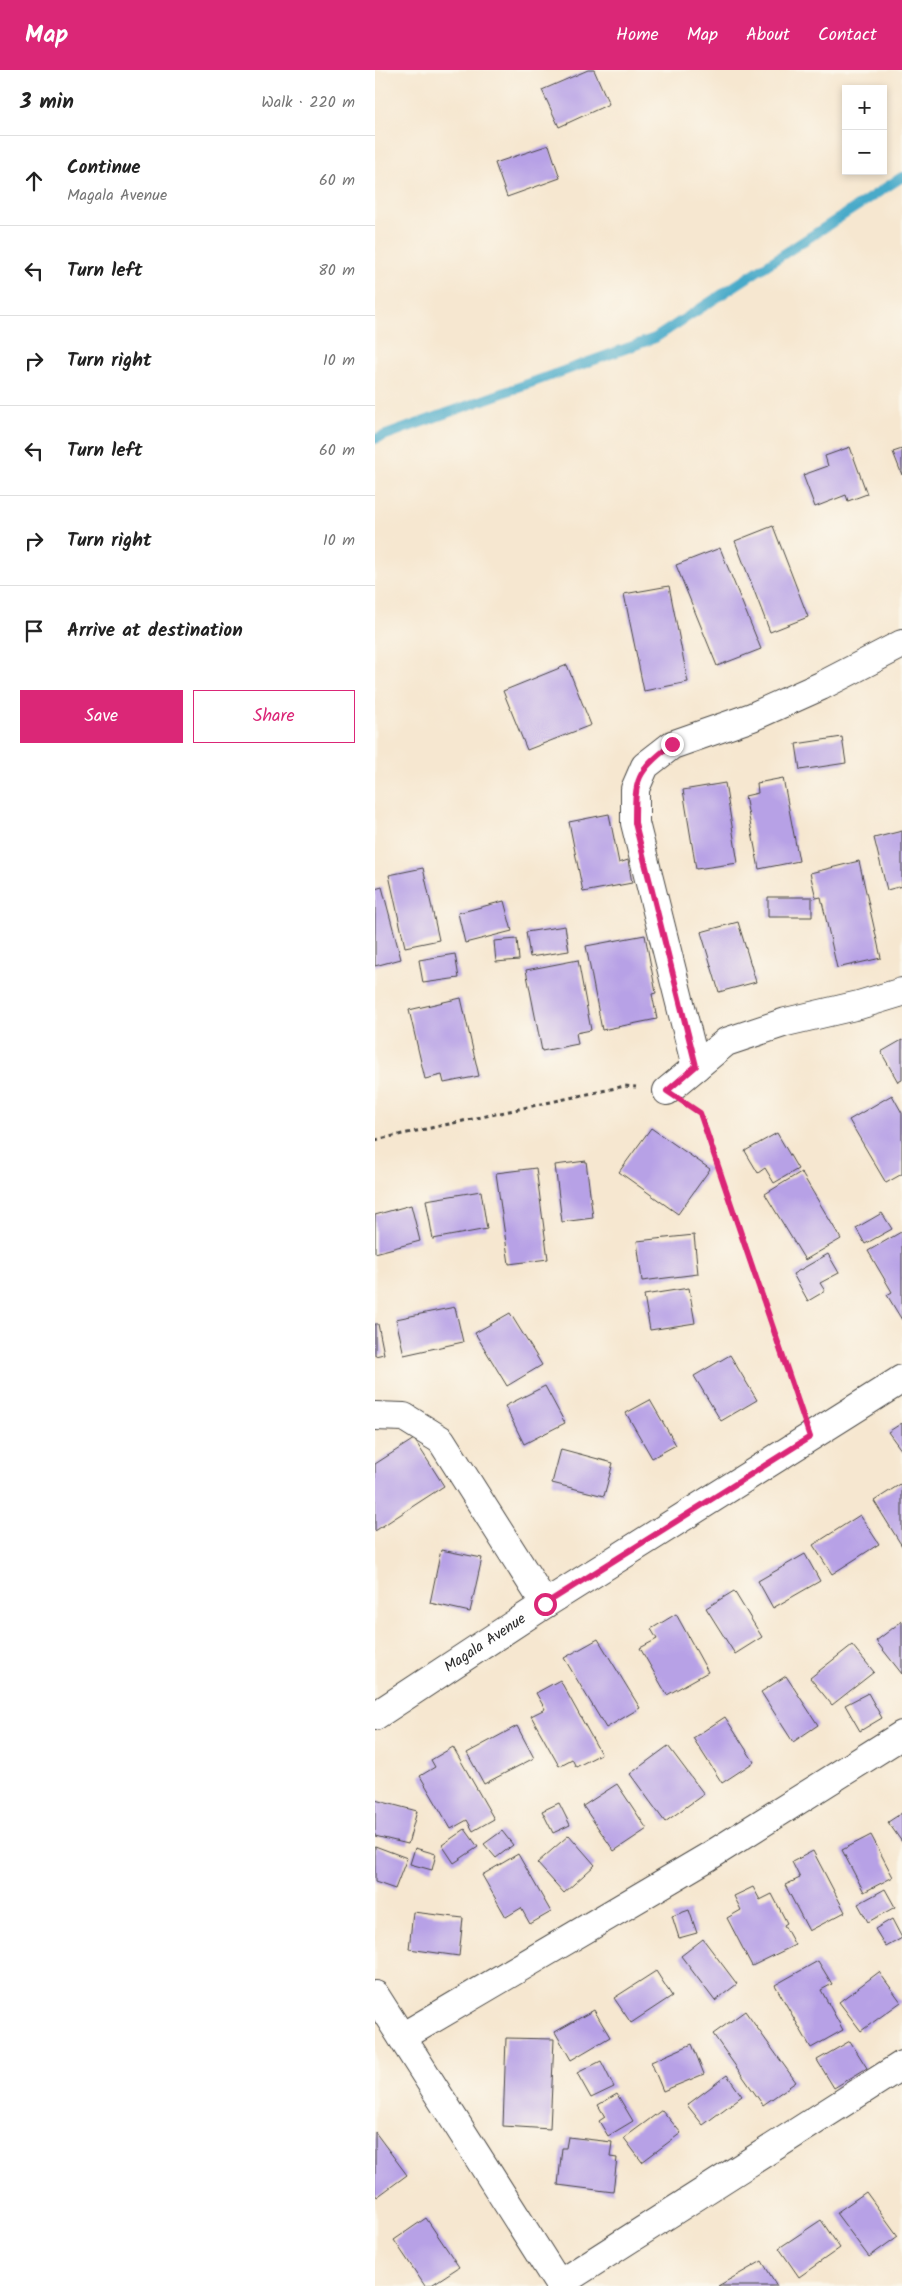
<!DOCTYPE html>
<meta charset="utf-8">
<style>
body{margin:0;font-family:Kalam,sans-serif;background:#f2f2f2;color:#222}
.controls{position:absolute;right:15px;top:15px;display:grid;overflow:hidden;border-radius:0px;box-shadow:0 2px 8px #0003}
.controls button{width:45px;height:45px;display:grid;place-items:center;padding:0;border:0;border-bottom:1px solid #e0e0e0;background:#fff;color:#222;font:25px sans-serif}
.stop{position:absolute;width:15px;height:15px;margin:-11px;border:4px solid #db2777;border-radius:50%;background:#fff}
.stop.end{background:#db2777;border-color:#fff;box-shadow:0 1px 5px #0008}
.list{margin:0;padding:0;list-style:none}
h2{display:flex;justify-content:space-between;align-items:center;height:65px;margin:0;padding:0 20px;font-size:21px}
h2 small{font-size:16px;font-weight:400;color:#767676}
.list li{display:grid;grid-template-columns:32px 1fr auto;gap:15px;align-items:center;box-sizing:border-box;height:90px;padding:0 20px;border-top:1px solid #e0e0e0}
.list b{display:block;font-size:19px;white-space:nowrap}
.list p{margin:0;font-size:16px;white-space:nowrap;color:#767676}
.list em{font-size:16px;font-style:normal;color:#767676}
.actions{display:flex;gap:10px;padding:15px 20px}
.actions a{flex:1;padding:11px 0;border:1px solid #db2777;border-radius:0px;text-align:center;font-size:18px;color:#db2777}
.actions .main{background:#db2777;color:#fff}
.icon{flex:none;width:28px;height:28px;fill:none;stroke:currentColor;stroke-width:2;stroke-linecap:round;stroke-linejoin:round}
.map{position:relative;flex:none;width:527px;height:2216px;overflow:hidden}
header{display:flex;align-items:center;gap:30px;box-sizing:border-box;height:70px;padding:0 25px;background:#db2777;color:#fff}
header strong{font-size:24px}
nav{display:flex;gap:28px;margin-inline-start:auto;font-size:18px}
main{display:flex}
aside{flex:1;background:#fff}
.map>svg:first-child{display:block}
.lines{fill:none;stroke-linecap:round;stroke-linejoin:round}
.stream{stroke:#4aaac9;stroke-width:10}
.building{fill:#b7a1e6}
.minor-casing{stroke:#494744;stroke-width:30}
.path{stroke:#494744;stroke-width:3;stroke-dasharray:4 4;stroke-linecap:butt}
.minor{stroke:#fff;stroke-width:28}
.route{stroke:#db2777;stroke-width:6}
.labels{text-anchor:middle;dominant-baseline:central;stroke-width:4;stroke-linejoin:round;paint-order:stroke}
.street-label{font-size:15px;fill:#2b2b2b;stroke:#fbf7ec}
</style>
<header>
<strong>Map</strong>
<nav><a>Home</a><a>Map</a><a>About</a><a>Contact</a></nav>
</header>
<main>
<aside>
<h2>3 min<small>Walk · 220 m</small></h2>
<ul class="list">
<li><svg class="icon" aria-label="ahead" viewBox="0 0 24 24"><path d="M12 20V5M6 11l6-6 6 6"/></svg><div><b>Continue</b><p>Magala Avenue</p></div><em>60 m</em></li>
<li><svg class="icon" aria-label="left" viewBox="0 0 24 24"><path d="M17 20v-9H6M10 6l-5 5 5 5"/></svg><div><b>Turn left</b></div><em>80 m</em></li>
<li><svg class="icon" aria-label="right" viewBox="0 0 24 24"><path d="M7 20v-9h11M14 6l5 5-5 5"/></svg><div><b>Turn right</b></div><em>10 m</em></li>
<li><svg class="icon" aria-label="left" viewBox="0 0 24 24"><path d="M17 20v-9H6M10 6l-5 5 5 5"/></svg><div><b>Turn left</b></div><em>60 m</em></li>
<li><svg class="icon" aria-label="right" viewBox="0 0 24 24"><path d="M7 20v-9h11M14 6l5 5-5 5"/></svg><div><b>Turn right</b></div><em>10 m</em></li>
<li><svg class="icon" aria-label="arrive" viewBox="0 0 24 24"><path d="M6 21V4h12l-3 4 3 4H6"/></svg><div><b>Arrive at destination</b></div></li>
</ul>
<div class="actions"><a class="main">Save</a><a>Share</a></div>
</aside>
<div class="map">
<svg width="527" height="2216" viewBox="0 0 527 2216">
<rect width="100%" height="100%" fill="#fbf7ec"/>
<filter id="ink" filterUnits="userSpaceOnUse"><feTurbulence type="fractalNoise" baseFrequency=".02" numOctaves="2"/><feDisplacementMap in="SourceGraphic" scale="10" xChannelSelector="R" yChannelSelector="G"/><feConvolveMatrix kernelMatrix="1 2 1 2 8 2 1 2 1" color-interpolation-filters="sRGB"/></filter>
<filter id="wash" filterUnits="userSpaceOnUse"><feTurbulence type="fractalNoise" baseFrequency=".0096" numOctaves="4" result="noise"/><feDisplacementMap in="SourceGraphic" scale="20" xChannelSelector="R" yChannelSelector="G"/><feGaussianBlur stdDeviation="1.12" result="paint"/><feColorMatrix in="noise" values="0 0 0 0 0 0 0 0 0 0 0 0 0 0 0 0 0 1.4 0 .05"/><feComposite in="paint" operator="in"/></filter>
<g filter="url(#wash)">
<rect width="100%" height="100%" fill="#f6e7d0"/>
<g class="lines">
<path class="stream" d="M0,369L280,268L527,107"/>
</g>
<g id="blocks">
<path class="building" d="M213,0H219L234,34L184,57L167,20Z
M174,75L185,108L132,127L120,93Z
M475,377L492,424L473,431L471,425L440,437L428,405L453,396L450,386Z
M527,379V405L518,382Z
M398,456L433,547L395,562L360,471Z
M345,478L386,579L342,596L301,495Z
M294,516L313,612L269,621L249,524Z
M192,595L216,655L152,680L128,621Z
M467,667L471,693L425,700L421,674Z
M408,708L424,791L384,799L370,726L383,723L382,713Z
M350,713L363,793L321,799L308,720Z
M234,744L244,793L253,790L257,813L208,822L194,752Z
M527,761V816L512,820L499,768Z
M484,791L506,888L462,898L446,827L441,828L435,803Z
M48,798L64,870L30,877L14,805Z
M7,817L26,889L0,896V819Z
M393,827H437V847H393Z
M129,831L137,861L90,873L83,843Z
M363,852L381,912L344,922L326,862Z
M190,856L194,881L155,887L151,862Z
M270,865L281,923L277,924L282,949L227,960L211,876Z
M142,869L144,890L121,892L119,871Z
M80,884L84,908L48,913L44,890Z
M203,890L216,960L201,963L203,974L167,981L151,900Z
M86,928L104,1006L69,1013L67,1005L50,1009L34,940Z
M527,970V1010L523,1012L506,982Z
M517,1025L527,1043V1104L511,1113L474,1050Z
M276,1058L335,1099L303,1144L244,1102Z
M402,1063L423,1099L399,1113L390,1098L383,1103L370,1081Z
M211,1091L218,1148L187,1152L180,1095Z
M161,1098L173,1189L134,1194L121,1103Z
M426,1102L466,1169L430,1190L390,1124Z
M106,1121L112,1159L58,1169L51,1130Z
M36,1135L45,1171L0,1183V1145Z
M507,1143L517,1159L490,1174L481,1158Z
M526,1162L527,1164V1250L512,1225L517,1222L493,1181Z
M319,1165L323,1204L267,1211L262,1171Z
M453,1184L464,1203L445,1213L450,1221L433,1231L418,1204Z
M314,1218L320,1253L275,1260L269,1225Z
M80,1237L88,1272L29,1285L21,1249Z
M135,1243L167,1295L132,1316L100,1263Z
M0,1254H3L9,1284L0,1286Z
M355,1285L382,1330L346,1351L319,1306Z
M170,1316L190,1353L149,1374L130,1336Z
M275,1330L301,1375L277,1388L251,1343Z
M527,1353V1381L513,1362Z
M39,1369L69,1416L0,1461V1394Z
M186,1379L238,1393L229,1426L177,1413Z
M527,1413V1476L499,1431Z
M485,1445L504,1474L457,1504L438,1475Z
M66,1480L107,1488L95,1542L55,1533Z
M430,1484L445,1511L398,1538L383,1511Z
M359,1521L387,1567L360,1584L331,1538Z
M301,1544L333,1602L292,1625L265,1578L282,1569L276,1559Z
M527,1551V1604L501,1571Z
M223,1569L265,1638L231,1658L189,1588Z
M477,1575L499,1602L457,1635L435,1608Z
M411,1606L443,1655L418,1672L386,1622Z
M185,1610L226,1684L201,1697L197,1689L184,1696L156,1646L170,1639L161,1623Z
M493,1623L507,1648L485,1661L470,1635Z
M350,1647L379,1692L347,1713L318,1668Z
M142,1656L159,1688L109,1714L92,1683Z
M293,1676L329,1724L290,1752L255,1704Z
M78,1677L119,1749L98,1761L92,1750L76,1759L45,1706L60,1697L56,1690Z
M242,1714L272,1759L239,1781L208,1736Z
M0,1730L42,1741L33,1774L0,1766Z
M184,1733L195,1755L178,1763L167,1741Z
M527,1743V1772L513,1752Z
M90,1759L103,1777L79,1793L67,1775Z
M127,1761L138,1775L121,1788L109,1774Z
M194,1765L220,1795L189,1823L162,1793Z
M496,1765L518,1807L489,1822L467,1780Z
M0,1776L32,1788L20,1819L0,1812Z
M40,1778L61,1784L57,1800L35,1794Z
M438,1781L470,1842L434,1861L410,1815L425,1808L417,1792Z
M143,1784L176,1842L155,1854L146,1838L131,1847L107,1805Z
M378,1817L385,1830L397,1824L412,1853L409,1855L420,1875L377,1896L352,1848L366,1840L359,1826Z
M510,1819L520,1837L493,1852L483,1834Z
M314,1840L322,1863L304,1868L297,1846Z
M38,1842L88,1848L84,1886L34,1879Z
M517,1849L527,1868L511,1877L500,1859Z
M328,1869L362,1914L340,1931L306,1886Z
M443,1891L457,1914L446,1920L468,1960L436,1978L400,1915Z
M281,1901L297,1926L256,1953L239,1928Z
M504,1902L526,1932L486,1961L464,1932Z
M219,1940L235,1967L196,1990L180,1962Z
M370,1941L421,2012L388,2035L338,1964Z
M131,1968L179,1969L175,2059L128,2056Z
M475,1971L492,1998L459,2018L442,1990Z
M317,1974L329,2004L288,2021L276,1992Z
M226,1991L239,2017L216,2028L202,2003Z
M352,2005L367,2026L328,2055L312,2035Z
M242,2024L258,2051L233,2066L224,2051L230,2047L223,2035Z
M287,2040L306,2063L267,2092L249,2068Z
M0,2062L32,2105L2,2127L0,2124Z
M193,2067L237,2072L235,2087L242,2088L238,2122L183,2115L187,2078H191Z
M491,2122L523,2166L494,2187L461,2143Z
M51,2148L84,2197L55,2216H50L19,2170Z
M446,2150L465,2178L424,2207L404,2178Z
M387,2191L402,2216H343Z"/>
</g>
</g>
<g filter="url(#ink)">
<use href="#blocks" fill-opacity="0" stroke="#494744" stroke-width="1"/>
<g class="lines">
<g class="minor-casing">
<g id="minor">
<path d="M321,997L260,753V719L270,696L297,675L377,647L446,616L527,574"/>
<path d="M292,1021L351,972L411,952L484,935L527,922"/>
<path d="M0,1346L29,1347L66,1370L170,1534"/>
<path id="s1" d="M0,1646L170,1534L527,1309"/>
<path d="M0,1925L185,2216"/>
<path d="M27,1967L333,1787L527,1665"/>
<path d="M184,2214L527,1995"/>
</g>
</g>
<path class="path" d="M319,1039L325,1043L425,1338
M0,1070L250,1016L261,1017"/>
<use href="#minor" class="minor"/>
</g>
</g>
<g class="lines" filter="url(#ink)">
<path class="route" d="M170,1534L435,1367L325,1043L292,1021L321,996L260,753C260,707 261,703 297,674"/>
</g>
<g class="labels">
<g class="street-label">
<text stroke="none"><textPath href="#s1" startOffset="132">Magala Avenue</textPath></text>
</g>
</g>
</svg>
<div class="controls">
<button>+</button>
<button>−</button>
</div>
<div class="stop" style="left:170px;top:1534px"></div>
<div class="stop end" style="left:297px;top:674px"></div>
</div>
</main>
